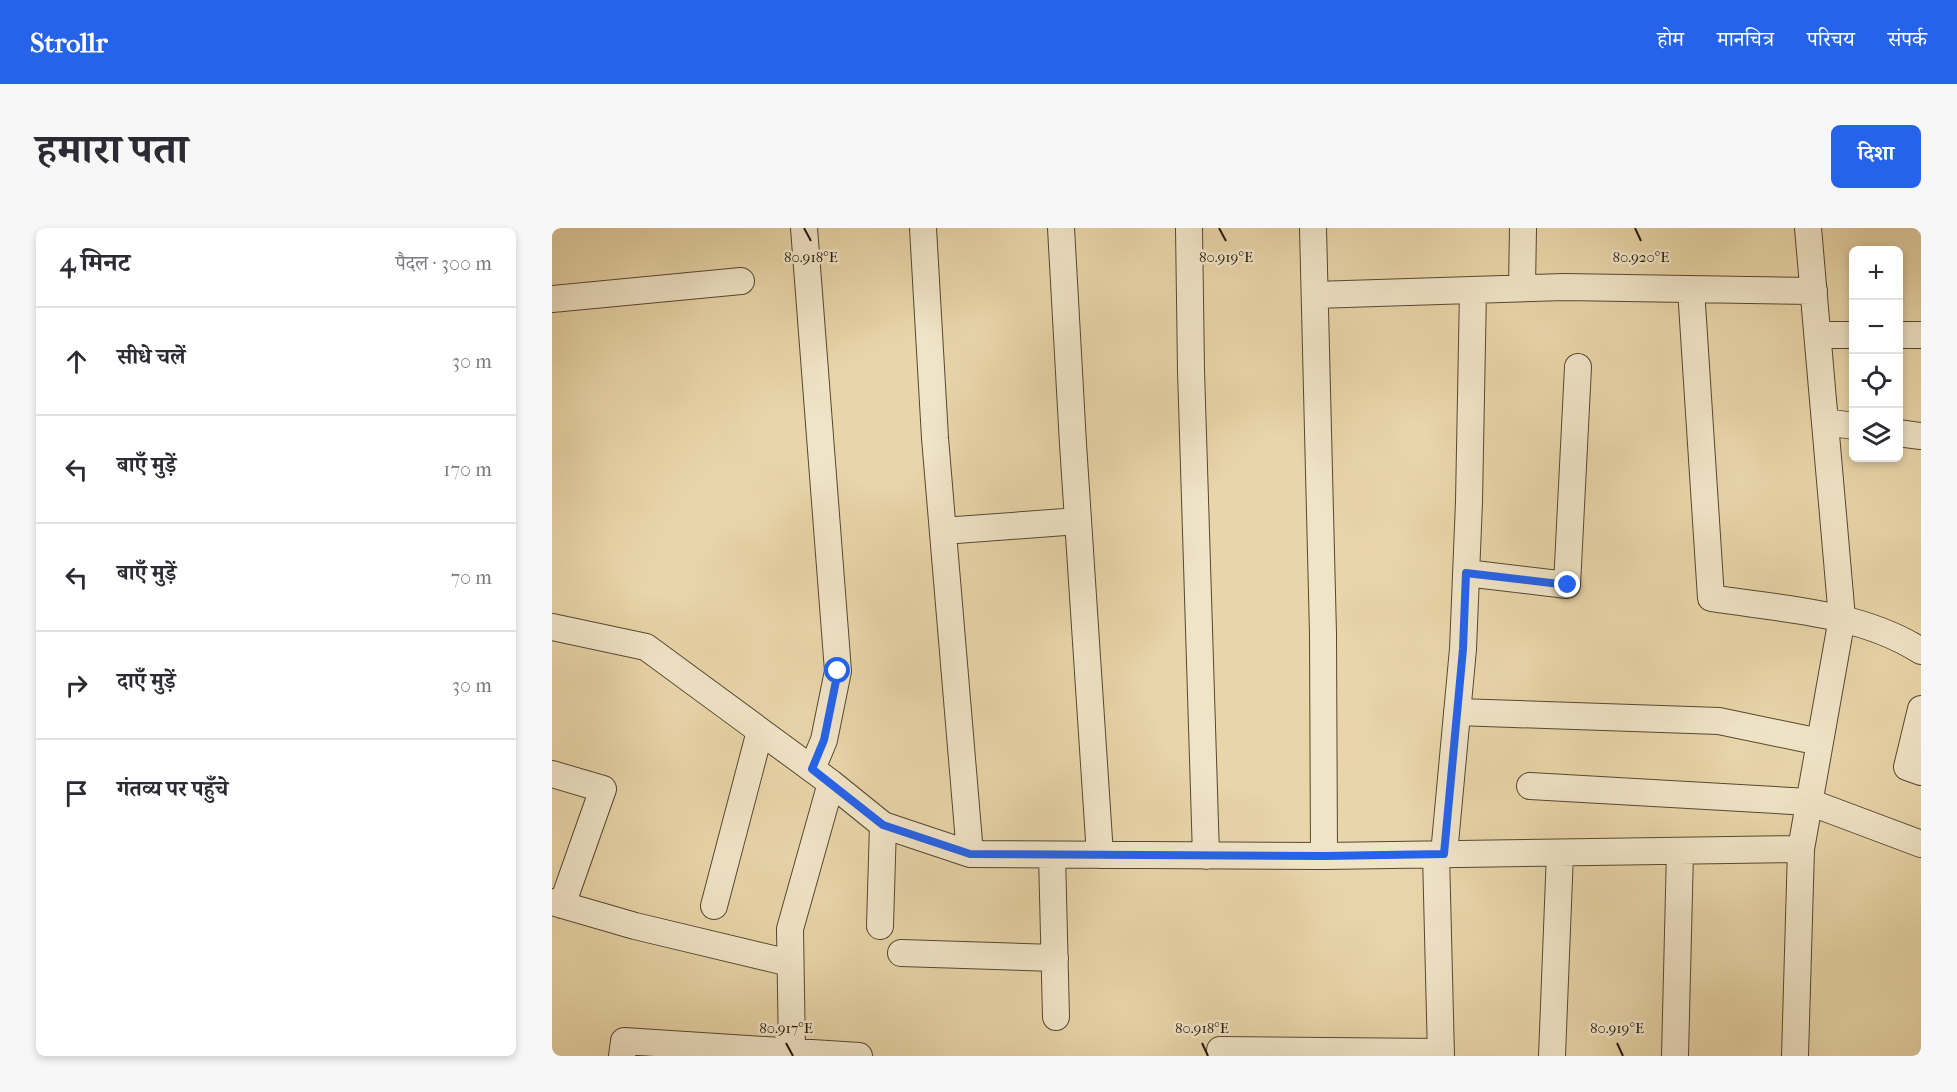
<!DOCTYPE html>
<html lang="hi">
<meta charset="utf-8">
<style>
body{margin:0;font-family:"IM FELL French Canon","Noto Serif Devanagari",serif;background:#f7f7f7;color:#2b2b33}
.controls{position:absolute;right:18px;top:18px;display:grid;overflow:hidden;border-radius:9px;box-shadow:0 3px 9px #0003}
.controls button{width:54px;height:54px;display:grid;place-items:center;padding:0;border:0;border-bottom:2px solid #e1e1e2;background:#fff;color:#2b2b33;font:30px sans-serif}
.stop{position:absolute;width:18px;height:18px;margin:-14px;border:4px solid #2563eb;border-radius:50%;background:#fff}
.stop.end{background:#2563eb;border-color:#fff;box-shadow:0 2px 6px #0008}
.list{margin:0;padding:0;list-style:none}
h2{display:flex;justify-content:space-between;align-items:center;height:78px;margin:0;padding:0 24px;font-size:26px}
h2 small{font-size:20px;font-weight:400;color:#7c7c81}
.list li{display:grid;grid-template-columns:39px 1fr auto;gap:18px;align-items:center;box-sizing:border-box;height:108px;padding:0 24px;border-top:2px solid #e1e1e2}
.list b{display:block;font-size:22px;white-space:nowrap}
.list em{font-size:20px;font-style:normal;color:#7c7c81}
.icon{flex:none;width:33px;height:33px;fill:none;stroke:currentColor;stroke-width:2;stroke-linecap:round;stroke-linejoin:round}
.map{position:relative;flex:none;width:1369px;height:828px;overflow:hidden;border-radius:9px}
header{display:flex;align-items:center;gap:36px;box-sizing:border-box;height:84px;padding:0 30px;background:#2563eb;color:#fff}
header strong{font-size:28px}
nav{display:flex;gap:33px;margin-inline-start:auto;font-size:21px}
.intro{display:flex;align-items:center;justify-content:space-between;box-sizing:border-box;height:144px;padding:0 36px}
h1{margin:0;font-size:42px}
.button{padding:15px 27px;border-radius:9px;background:#2563eb;color:#fff;font-size:21px;font-weight:700}
main{display:flex;gap:36px;padding:0 36px}
aside{flex:1;background:#fff;border-radius:9px;box-shadow:0 3px 9px #0003}
.map>svg:first-child{display:block}
.lines{fill:none;stroke-linecap:round;stroke-linejoin:round}
.minor-casing{stroke:#564831;stroke-width:28}
.minor{stroke:#f0e4c7;stroke-width:26}
.route{stroke:#2563eb;stroke-width:8}
.ticks{fill:none;stroke:#261909;stroke-width:2}
.ticks-label{font-size:15px;text-anchor:middle;fill:#261909;stroke:#f0e4c7;stroke-width:5;stroke-linejoin:round;paint-order:stroke}
</style>
<header>
<strong>Strollr</strong>
<nav><a>होम</a><a>मानचित्र</a><a>परिचय</a><a>संपर्क</a></nav>
</header>
<div class="intro"><h1>हमारा पता</h1><a class="button">दिशा</a></div>
<main>
<aside>
<h2>4 मिनट<small>पैदल · 300 m</small></h2>
<ul class="list">
<li><svg class="icon" aria-label="ahead" viewBox="0 0 24 24"><path d="M12 20V5M6 11l6-6 6 6"/></svg><div><b>सीधे चलें</b></div><em>30 m</em></li>
<li><svg class="icon" aria-label="left" viewBox="0 0 24 24"><path d="M17 20v-9H6M10 6l-5 5 5 5"/></svg><div><b>बाएँ मुड़ें</b></div><em>170 m</em></li>
<li><svg class="icon" aria-label="left" viewBox="0 0 24 24"><path d="M17 20v-9H6M10 6l-5 5 5 5"/></svg><div><b>बाएँ मुड़ें</b></div><em>70 m</em></li>
<li><svg class="icon" aria-label="right" viewBox="0 0 24 24"><path d="M7 20v-9h11M14 6l5 5-5 5"/></svg><div><b>दाएँ मुड़ें</b></div><em>30 m</em></li>
<li><svg class="icon" aria-label="arrive" viewBox="0 0 24 24"><path d="M6 21V4h12l-3 4 3 4H6"/></svg><div><b>गंतव्य पर पहुँचे</b></div></li>
</ul>
</aside>
<div class="map">
<svg width="1369" height="828" viewBox="0 0 1369 828">
<rect width="100%" height="100%" fill="#e8d5a9"/>
<filter id="stains"><feTurbulence type="fractalNoise" baseFrequency=".00333" numOctaves="4"/><feColorMatrix values="0 0 0 0 .2 0 0 0 0 .09 0 0 0 0 .02 0 0 0 .5 -.17"/></filter>
<radialGradient id="worn" r=".72"><stop offset=".6" stop-color="#630" stop-opacity="0"/><stop offset="1" stop-color="#630" stop-opacity=".3"/></radialGradient>
<g class="lines">
<g class="minor-casing">
<path id="minor" d="M252,0L286,443L272,512L260,541
M371,0L383,210L418,626
M509,0L521,216L548,627
M637,0L639,142L654,628
M761,0L771,406L772,628
M970,60L971,0
M1139,61L1159,370C1229,381 1308,384 1369,423
M763,67L1012,59L1262,63
M0,71L189,53
M1266,107H1302
M1346,107H1369
M1273,194L1302,198
M1346,205L1369,208
M391,303L526,293
M914,345L1015,357L1026,139
M0,399L94,419L279,555L331,597L418,626L772,628L1249,621
M1369,481L1355,539L1369,544
M905,484L1167,493L1268,514
M0,546L51,561L10,677
M978,558L1257,574L1369,616
M884,626L889,828
M892,626L911,421L917,274L921,62
M500,627L504,789
M0,674L83,698L238,735
M162,678L208,503
M328,698L331,597
M349,725L503,730
M668,822L889,824
M240,824L238,701L279,555
M70,828L72,813L307,828
M1000,828L1008,625
M1123,828L1128,623
M1243,828L1249,621L1290,390L1256,0"/>
</g>
<use href="#minor" class="minor"/>
</g>
<g class="lines">
<path class="route" d="M286,443L272,512L260,541L331,597L418,626L772,628L892,626L911,421L914,345L1016,357"/>
</g>
<path class="ticks" d="M252,0L259,13M667,0L674,13M1083,0L1089,13M234,815L241,828M650,815L656,828M1065,815L1071,828"/>
<g class="ticks-label">
<text x="259" y="34">80.918°E</text>
<text x="674" y="34">80.919°E</text>
<text x="1089" y="34">80.920°E</text>
<text x="234" y="805">80.917°E</text>
<text x="650" y="805">80.918°E</text>
<text x="1065" y="805">80.919°E</text>
</g>
<rect width="100%" height="100%" filter="url(#stains)"/>
<rect width="100%" height="100%" fill="url(#worn)"/>
</svg>
<div class="controls">
<button>+</button>
<button>−</button>
<button><svg class="icon" aria-label="locate" viewBox="0 0 24 24"><circle cx="12" cy="12" r="6"/><path d="M12 2v4M12 18v4M2 12h4M18 12h4"/></svg></button>
<button><svg class="icon" aria-label="layers" viewBox="0 0 24 24"><path d="M12 4l9 5-9 5-9-5zM3 14l9 5 9-5"/></svg></button>
</div>
<div class="stop" style="left:286px;top:443px"></div>
<div class="stop end" style="left:1016px;top:357px"></div>
</div>
</main>
